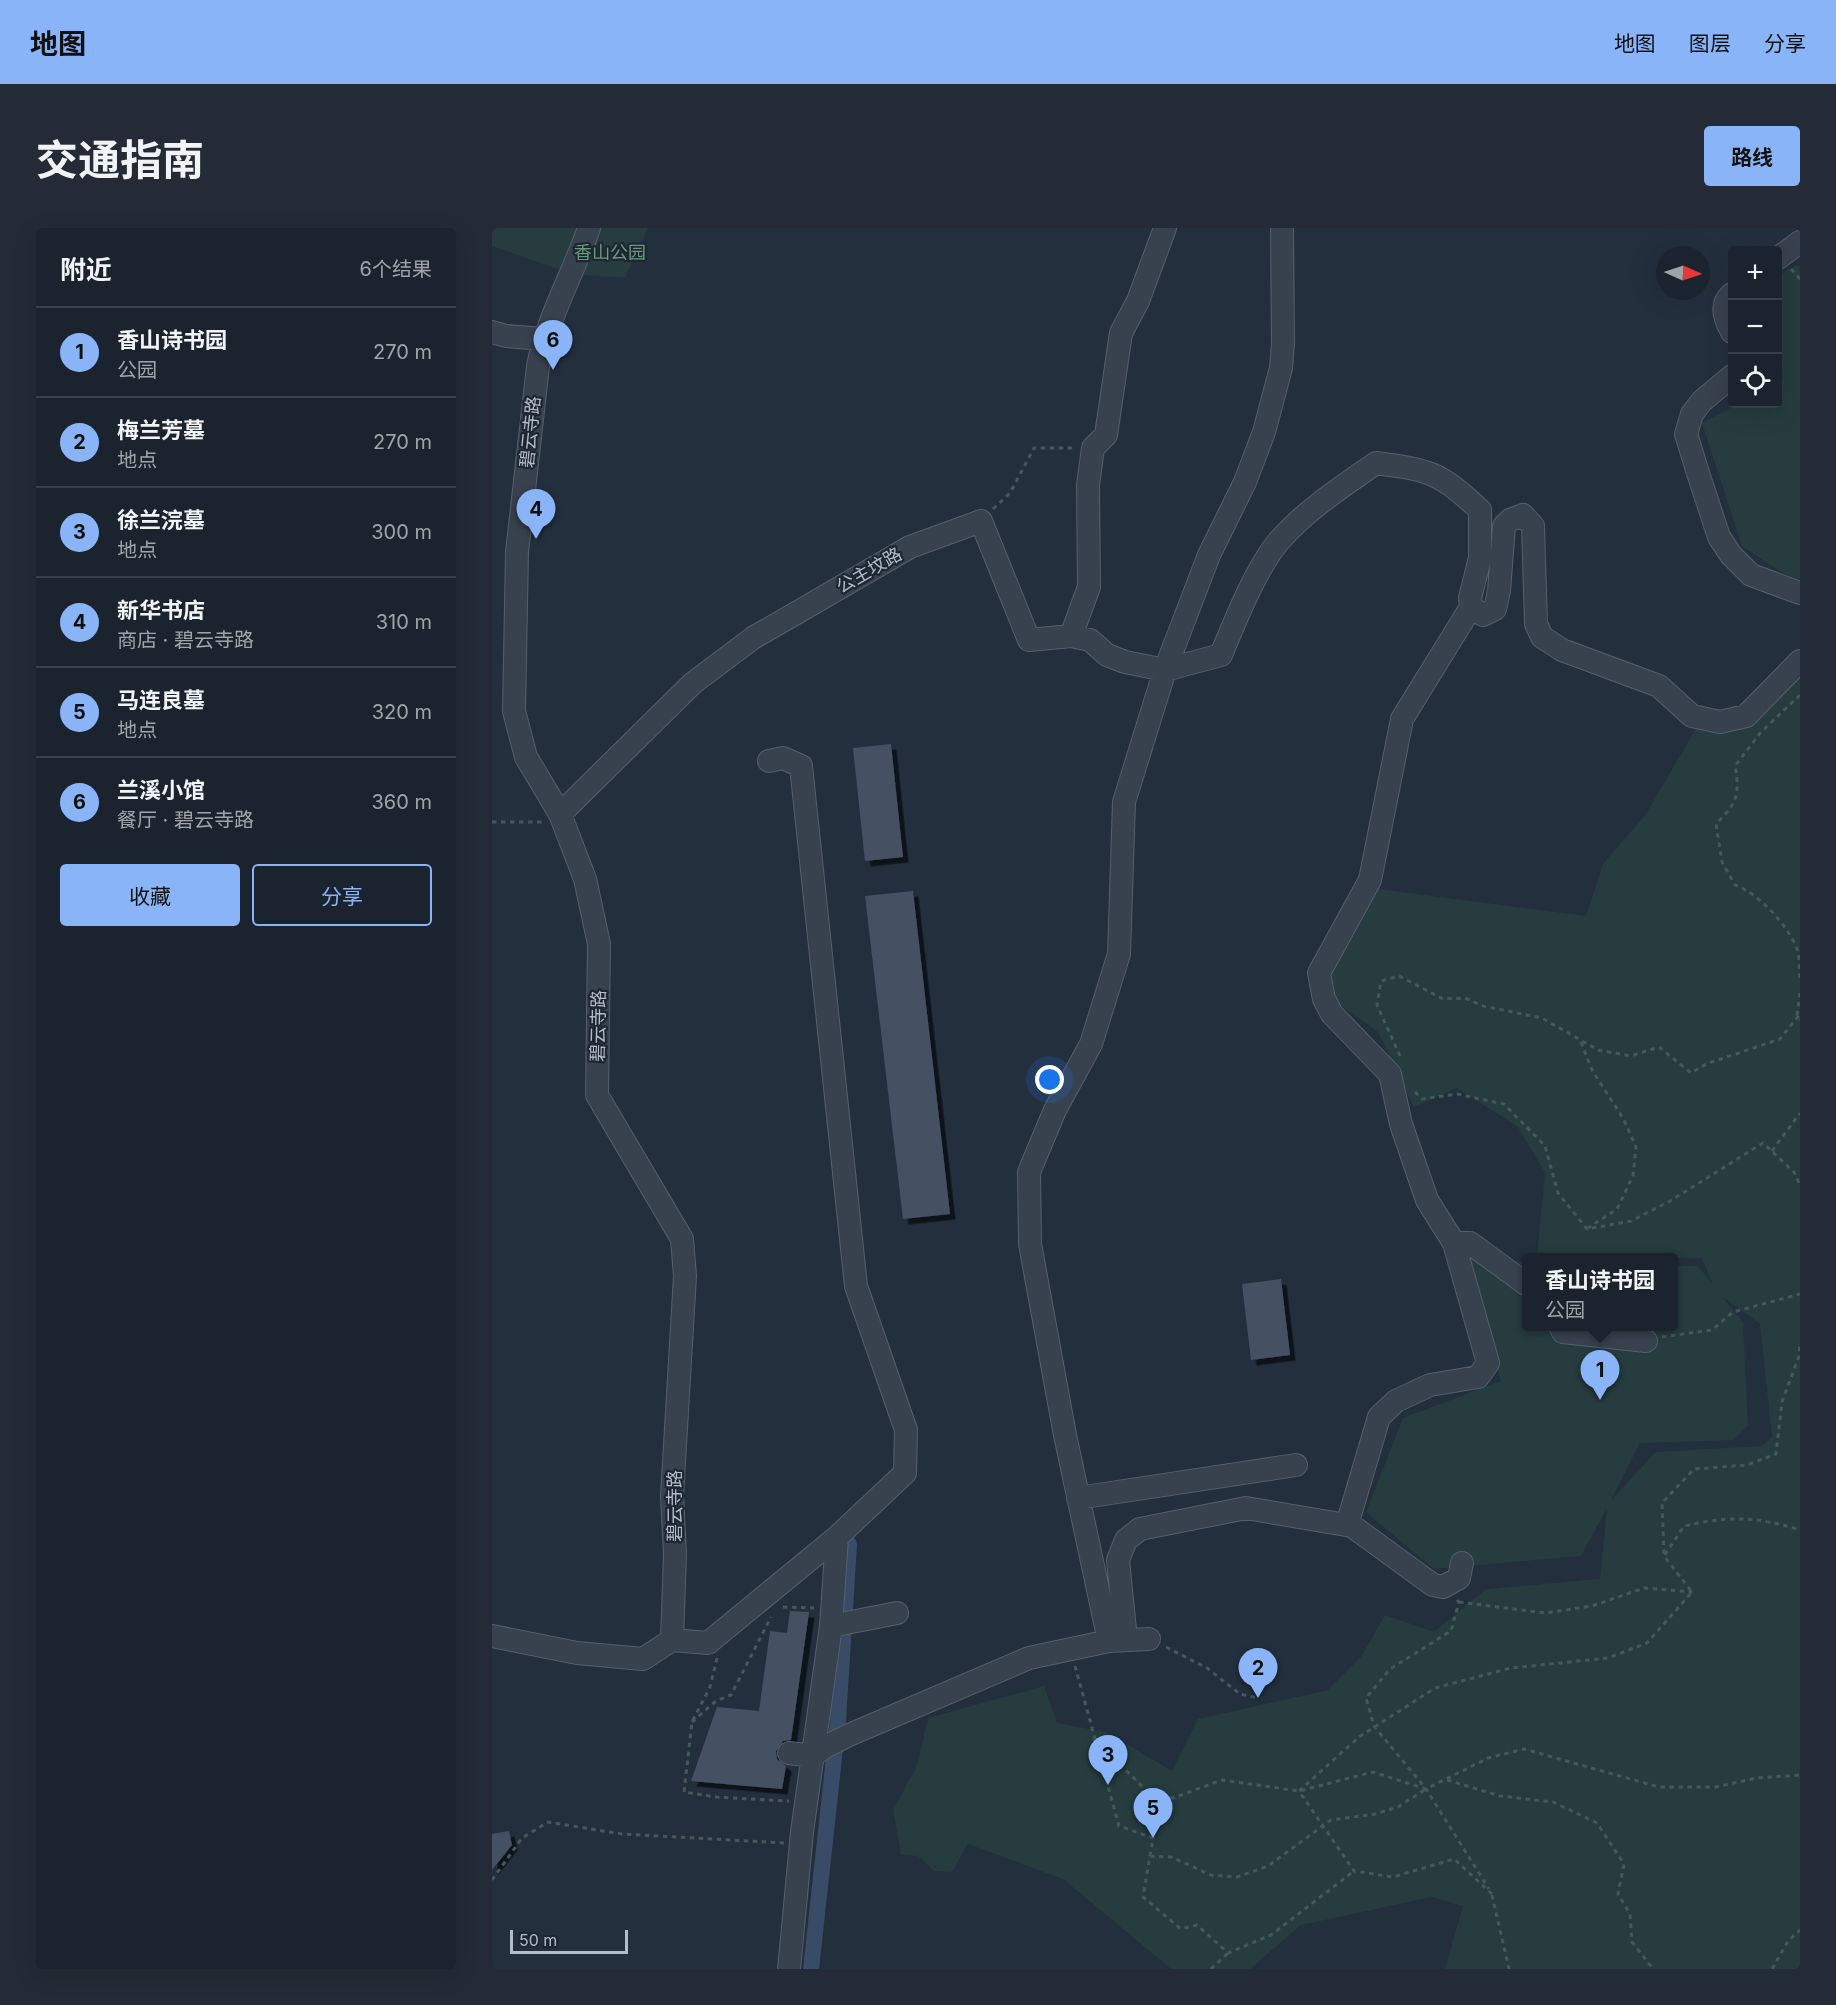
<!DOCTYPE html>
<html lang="zh">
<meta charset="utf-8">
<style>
body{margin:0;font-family:Inter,"Noto Sans SC",sans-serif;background:#242b36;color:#f1f3f6}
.controls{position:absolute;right:18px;top:18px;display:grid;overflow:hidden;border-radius:6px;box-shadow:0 6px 24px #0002}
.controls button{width:54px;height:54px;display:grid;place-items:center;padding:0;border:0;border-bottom:2px solid #39404a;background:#1b232e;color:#f1f3f6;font:30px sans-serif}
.compass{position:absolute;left:1164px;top:18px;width:54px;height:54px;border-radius:50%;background:#1b232e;box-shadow:0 6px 24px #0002;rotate:93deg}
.scale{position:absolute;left:18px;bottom:15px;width:118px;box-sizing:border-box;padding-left:6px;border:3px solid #b4bcc9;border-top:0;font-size:16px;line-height:21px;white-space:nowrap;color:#b4bcc9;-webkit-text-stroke:4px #1d2633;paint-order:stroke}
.you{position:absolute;left:558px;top:852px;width:21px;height:21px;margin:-15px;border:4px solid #fff;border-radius:50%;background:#1a73e8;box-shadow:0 0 0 9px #1a73e833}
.badge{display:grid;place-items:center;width:39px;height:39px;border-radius:50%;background:#8ab4f8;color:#111;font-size:20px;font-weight:700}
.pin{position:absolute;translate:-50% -50px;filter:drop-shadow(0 2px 3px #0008)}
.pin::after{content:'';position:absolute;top:32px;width:21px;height:18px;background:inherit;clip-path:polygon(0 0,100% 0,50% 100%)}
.popup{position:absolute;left:1030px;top:1025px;width:156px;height:78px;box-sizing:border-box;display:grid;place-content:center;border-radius:6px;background:#1b232e;filter:drop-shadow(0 2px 4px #0005);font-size:20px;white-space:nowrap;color:#a0a4aa}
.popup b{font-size:22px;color:#f1f3f6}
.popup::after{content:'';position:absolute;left:50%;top:100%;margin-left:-12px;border:12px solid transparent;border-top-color:#1b232e}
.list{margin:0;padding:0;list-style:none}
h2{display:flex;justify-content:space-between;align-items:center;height:78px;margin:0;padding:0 24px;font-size:26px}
h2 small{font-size:20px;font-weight:400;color:#a0a4aa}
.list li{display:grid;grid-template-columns:39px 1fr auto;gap:18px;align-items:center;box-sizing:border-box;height:90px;padding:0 24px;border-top:2px solid #39404a}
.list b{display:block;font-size:22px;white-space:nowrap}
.list p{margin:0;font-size:20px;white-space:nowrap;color:#a0a4aa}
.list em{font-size:20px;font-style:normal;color:#a0a4aa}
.actions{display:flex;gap:12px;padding:18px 24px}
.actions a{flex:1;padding:14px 0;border:2px solid #8ab4f8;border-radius:6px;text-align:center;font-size:21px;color:#8ab4f8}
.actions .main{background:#8ab4f8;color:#111}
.icon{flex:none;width:33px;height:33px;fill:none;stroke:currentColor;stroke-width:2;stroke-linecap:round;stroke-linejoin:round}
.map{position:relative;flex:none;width:1308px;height:1741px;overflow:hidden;border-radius:6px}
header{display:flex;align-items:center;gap:36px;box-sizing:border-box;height:84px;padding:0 30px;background:#8ab4f8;color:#111}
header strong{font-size:28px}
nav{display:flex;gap:33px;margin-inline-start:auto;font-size:21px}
.intro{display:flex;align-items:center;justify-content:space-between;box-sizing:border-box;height:144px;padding:0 36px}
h1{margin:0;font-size:42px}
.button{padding:15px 27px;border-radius:6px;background:#8ab4f8;color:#111;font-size:21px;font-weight:700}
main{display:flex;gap:36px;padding:0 36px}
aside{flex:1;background:#1b232e;border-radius:6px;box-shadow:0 6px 24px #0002}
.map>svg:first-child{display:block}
.green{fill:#263c3f;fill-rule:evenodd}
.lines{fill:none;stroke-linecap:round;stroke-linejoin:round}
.canal{stroke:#394c67;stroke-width:16}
.building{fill:#455162;filter:url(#shadow)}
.minor-casing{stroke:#565f6c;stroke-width:24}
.path{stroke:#44595c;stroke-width:3;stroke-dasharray:4.5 4.5;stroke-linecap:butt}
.minor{stroke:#38414e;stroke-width:22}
.labels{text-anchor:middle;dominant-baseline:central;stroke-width:4.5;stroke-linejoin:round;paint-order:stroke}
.park-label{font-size:18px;fill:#6b9a76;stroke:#1d2633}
.street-label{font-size:18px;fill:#b4bcc9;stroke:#1d2633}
</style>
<header>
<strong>地图</strong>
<nav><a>地图</a><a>图层</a><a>分享</a></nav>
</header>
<div class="intro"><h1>交通指南</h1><a class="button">路线</a></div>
<main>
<aside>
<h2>附近<small>6个结果</small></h2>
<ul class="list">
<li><span class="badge">1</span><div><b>香山诗书园</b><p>公园</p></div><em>270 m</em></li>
<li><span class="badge">2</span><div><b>梅兰芳墓</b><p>地点</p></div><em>270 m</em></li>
<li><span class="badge">3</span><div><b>徐兰浣墓</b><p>地点</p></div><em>300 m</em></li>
<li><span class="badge">4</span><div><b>新华书店</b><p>商店 · 碧云寺路</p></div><em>310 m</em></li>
<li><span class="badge">5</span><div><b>马连良墓</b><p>地点</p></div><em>320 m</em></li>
<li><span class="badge">6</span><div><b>兰溪小馆</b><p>餐厅 · 碧云寺路</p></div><em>360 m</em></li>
</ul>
<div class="actions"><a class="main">收藏</a><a>分享</a></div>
</aside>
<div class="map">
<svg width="1308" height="1741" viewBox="0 0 1308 1741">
<defs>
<filter id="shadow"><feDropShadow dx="5.5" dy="5.5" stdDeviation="0" flood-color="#0009"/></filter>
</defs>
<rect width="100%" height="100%" fill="#242f3e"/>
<path class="green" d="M0,0H156L133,50L80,46L0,18Z
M1304,37L1308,38V351L1292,346L1250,318L1210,195L1246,176H1286V154L1291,150L1286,118V48Z
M1308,443V1741H953L971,1678L940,1669L809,1697L758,1741H679L571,1651L476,1616L460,1644L442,1643L426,1628L409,1627L401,1582L425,1538L436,1490L552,1458L565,1495L614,1504L680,1543L706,1491L836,1462L869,1429L893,1387L942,1404L994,1361L1108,1351L1115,1280L1089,1328L942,1341L874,1284L911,1190L1009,1153L976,1032L1034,1034V1098H1182V1038H1206L1221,1057L1210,1030L1045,1028L1053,945L1026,899L965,860L922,879L886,804L835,767L833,745L886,661L1094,688L1111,636L1154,586L1206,497L1237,500ZM1231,1069L1268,1096L1280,1209L1270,1218L1164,1224L1119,1272L1148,1215L1241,1212L1256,1197L1251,1095Z"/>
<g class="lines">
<path class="canal" d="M319,1741L346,1493L357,1316"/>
</g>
<path class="building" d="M399,516L411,629L373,633L361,520Z
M421,663L458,986L411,991L373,668Z
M789,1051L798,1127L759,1132L750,1056Z
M298,1383L317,1384L299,1512L291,1513L284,1523L285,1531L294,1538L290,1561L199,1553L225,1479L267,1483L278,1403L295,1405Z
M17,1603L20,1617L0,1642V1606Z"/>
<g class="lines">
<g class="minor-casing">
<path id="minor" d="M1286,30L1308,14
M1240,66C1227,77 1233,92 1240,104
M0,104L14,108L51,111
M1240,148L1210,173L1200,186L1194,206L1206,245L1227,309L1239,327L1259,347L1308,365
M579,408L597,359L596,257L601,220L614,207L629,105L646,73L673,0
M277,533L291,530L309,538L364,1058L414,1202L413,1245L345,1309L339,1398L310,1604L297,1741
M68,586L201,455L261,410L418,319L489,293L537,412L579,408L598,412L615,427L633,434L673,442L729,427C743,393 764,340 787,313C814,282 851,258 884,235C938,242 947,244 988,282V330L978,370L979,379L991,387L1003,381L1007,363L1012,298L1018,292L1031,287L1041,298L1044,396L1050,409L1070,422L1167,458L1200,488L1228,494L1254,488L1308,433
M962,1015H978L1034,1056
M1068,1098L1071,1104L1154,1113
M586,1270L804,1237
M855,1297L887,1189L904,1173L938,1157L986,1149L996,1135L962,1015L935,972L909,896L898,846L840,786L832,771L827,745L878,652L910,491L979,379
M339,1398L405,1385
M0,1408L85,1425L151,1431L180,1412L183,1326L180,1268L193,1048L190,1011L105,867L107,716L93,651L68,586L34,529L22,483L25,324L46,138C55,91 81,46 97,0
M180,1412L216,1415L345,1309
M634,1412L626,1332L634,1312L648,1301L754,1280L860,1298L941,1357L951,1359L967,1350L970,1335
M617,1413L573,1207L538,1016L537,944L563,882L599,816L627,726L632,574L673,442L717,327L753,254L772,204L789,140L791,115L790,0
M297,1525L321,1528L333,1519L357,1507L537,1430L617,1413L657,1411"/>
</g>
<path class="path" d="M1299,41L1308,51
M501,281L518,265L542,220H582
M1308,467L1269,504L1243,538C1248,567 1245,575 1224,596L1230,634L1243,657C1266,665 1296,697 1305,721C1308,730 1307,744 1308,754
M0,594H51
M1308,765L1305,787L1308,792
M1089,814L1100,842L1132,892L1144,919L1141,948L1125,981L1096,1000
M908,828L885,777L889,753L907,748L951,771L973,770L991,778L1050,790L1106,822L1139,828L1167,819L1199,845L1214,836L1288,811L1308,786
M923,864L930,871L965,866L1012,876L1053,918L1066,965L1095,1001L1139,993L1178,973L1271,915L1302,944L1308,957
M1280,923L1308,885
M1170,1109L1220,1102L1241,1084L1308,1066
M1172,1326L1170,1275L1202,1241L1255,1237L1284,1226L1290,1174L1307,1128L1308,1115
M965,1372L967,1374L959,1403L898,1441L874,1470L882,1498L934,1561L997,1661
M967,1374L1053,1385L1100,1378L1152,1360L1200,1364
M291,1379L322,1380
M674,1419L715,1440L748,1466L766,1470
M225,1430L218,1459L200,1494L192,1564L224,1569L297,1573
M583,1438L627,1598L661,1610L651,1669L689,1701L705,1697L736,1725L779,1707L862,1643
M200,1494L224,1473L239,1467L279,1389
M602,1511L658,1566L681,1570L730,1552L807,1563L881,1544L934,1561L996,1530L1032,1521L1167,1559H1224L1264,1550L1308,1547
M955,1552L1008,1568L1061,1574L1105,1595L1132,1636L1126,1666L1138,1686L1140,1714L1161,1741
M658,1628L679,1629L719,1647L745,1649L776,1638L839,1592L883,1586L906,1579L934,1561
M0,1652L30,1610L56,1594L130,1606L292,1615
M1000,1666L962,1631L901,1649L862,1643L807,1563L867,1509L943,1460L1019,1440L1116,1430L1155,1415L1200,1364L1172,1328L1192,1298C1236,1288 1264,1288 1308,1302
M1000,1667L1017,1741
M719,1741L736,1725
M1280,1741L1296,1713L1308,1702"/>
<use href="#minor" class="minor"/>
</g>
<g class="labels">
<g class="park-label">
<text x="118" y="24">香山公园</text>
</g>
<g class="street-label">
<text transform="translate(38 204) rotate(-84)">碧云寺路</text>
<text transform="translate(377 342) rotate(-30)">公主坟路</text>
<text transform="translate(106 798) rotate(-89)">碧云寺路</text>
<text transform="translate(182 1278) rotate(-90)">碧云寺路</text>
</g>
</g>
</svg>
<div class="controls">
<button>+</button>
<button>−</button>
<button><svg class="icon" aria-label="locate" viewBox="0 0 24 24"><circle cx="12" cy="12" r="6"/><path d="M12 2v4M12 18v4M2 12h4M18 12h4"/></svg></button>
</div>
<svg class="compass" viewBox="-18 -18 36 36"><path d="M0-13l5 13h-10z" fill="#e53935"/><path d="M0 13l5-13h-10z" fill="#a0a4aa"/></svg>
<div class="scale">50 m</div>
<div class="you"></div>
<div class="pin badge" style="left:1108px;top:1172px">1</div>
<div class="popup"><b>香山诗书园</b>公园</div>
<div class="pin badge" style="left:766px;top:1470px">2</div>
<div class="pin badge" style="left:616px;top:1557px">3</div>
<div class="pin badge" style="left:44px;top:311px">4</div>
<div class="pin badge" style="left:661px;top:1610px">5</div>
<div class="pin badge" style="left:61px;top:142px">6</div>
</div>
</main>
